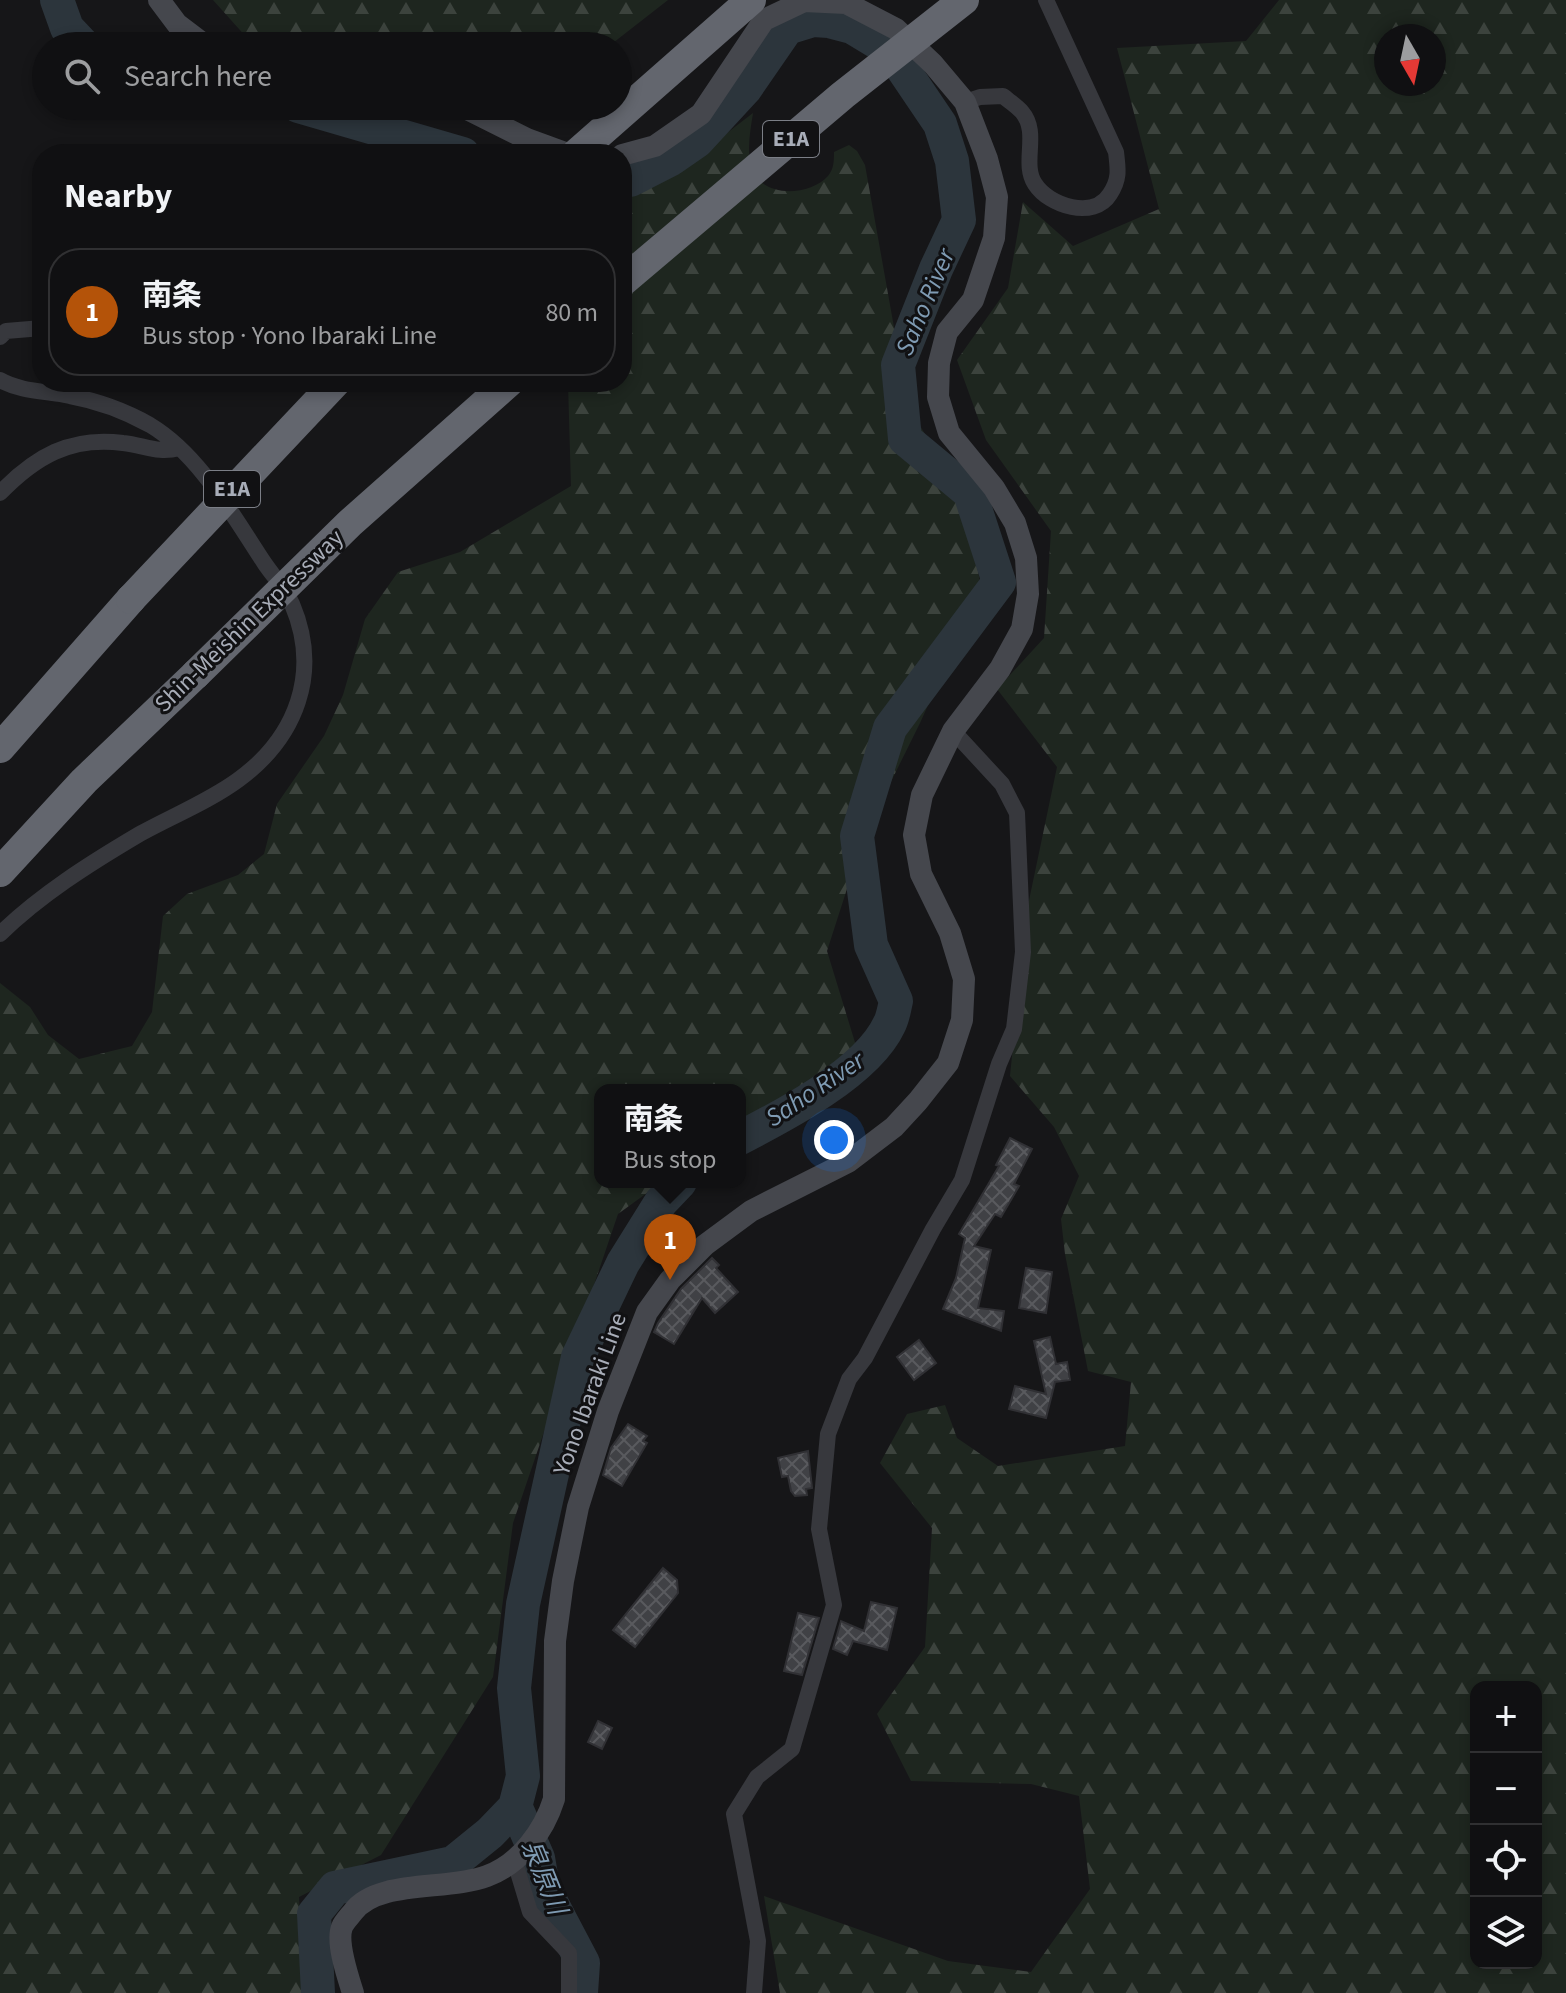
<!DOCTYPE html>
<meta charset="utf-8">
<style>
body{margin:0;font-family:"Source Sans 3","Noto Sans JP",sans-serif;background:#19191b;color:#f1f3f6}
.controls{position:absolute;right:24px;bottom:24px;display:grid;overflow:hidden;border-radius:16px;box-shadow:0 4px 12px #0003}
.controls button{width:72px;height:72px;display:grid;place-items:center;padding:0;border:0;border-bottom:2px solid #303032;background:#101012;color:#f1f3f6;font:40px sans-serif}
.compass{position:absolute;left:1374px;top:24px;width:72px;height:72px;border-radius:50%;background:#101012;box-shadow:0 4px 12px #0003;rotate:171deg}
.you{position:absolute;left:834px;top:1140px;width:28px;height:28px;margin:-20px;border:6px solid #fff;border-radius:50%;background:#1a73e8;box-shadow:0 0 0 12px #1a73e833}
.badge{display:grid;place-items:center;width:52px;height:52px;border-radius:50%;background:#b45309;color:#fff;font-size:26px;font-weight:700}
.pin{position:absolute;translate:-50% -66px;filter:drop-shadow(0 2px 4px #0008)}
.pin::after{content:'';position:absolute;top:42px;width:28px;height:24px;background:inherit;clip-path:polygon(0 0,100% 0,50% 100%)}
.popup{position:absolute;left:594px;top:1084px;width:152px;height:104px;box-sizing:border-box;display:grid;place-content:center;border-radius:16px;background:#101012;filter:drop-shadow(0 2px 6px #0005);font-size:26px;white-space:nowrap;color:#9c9d9f}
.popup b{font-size:30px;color:#f1f3f6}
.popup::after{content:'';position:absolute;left:50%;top:100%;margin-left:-16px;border:16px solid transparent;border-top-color:#101012}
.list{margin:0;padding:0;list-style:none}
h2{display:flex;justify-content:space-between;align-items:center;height:104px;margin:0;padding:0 32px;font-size:34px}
h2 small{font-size:26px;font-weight:400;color:#9c9d9f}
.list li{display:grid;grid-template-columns:52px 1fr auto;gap:24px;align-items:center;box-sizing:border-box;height:128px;margin:0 16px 16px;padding:0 16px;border:2px solid #303032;border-radius:32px}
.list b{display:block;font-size:30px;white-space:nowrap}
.list p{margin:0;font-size:26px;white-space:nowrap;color:#9c9d9f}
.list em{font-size:26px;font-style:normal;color:#9c9d9f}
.icon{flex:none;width:44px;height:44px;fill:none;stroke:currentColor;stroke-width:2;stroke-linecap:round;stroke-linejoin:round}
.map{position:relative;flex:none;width:1566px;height:1993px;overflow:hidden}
.search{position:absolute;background:#101012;box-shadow:0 4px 12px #0003;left:32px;top:32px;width:600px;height:88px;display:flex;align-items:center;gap:20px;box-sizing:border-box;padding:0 28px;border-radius:44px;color:#9c9d9f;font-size:30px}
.panel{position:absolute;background:#101012;box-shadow:0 4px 12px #0003;left:32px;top:144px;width:600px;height:248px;border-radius:32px}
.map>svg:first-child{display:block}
.forest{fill:url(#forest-firs);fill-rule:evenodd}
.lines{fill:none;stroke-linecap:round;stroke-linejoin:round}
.river{stroke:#2c353c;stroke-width:34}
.building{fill:url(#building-cross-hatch);stroke:#303034;stroke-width:2}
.minor{stroke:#37383d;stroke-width:16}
.secondary{stroke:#45474d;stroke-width:22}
.motorway{stroke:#63666e;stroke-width:30}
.motorway-bridge{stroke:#63666e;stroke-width:30}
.labels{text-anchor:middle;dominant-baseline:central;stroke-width:6;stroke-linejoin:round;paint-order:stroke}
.shield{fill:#111113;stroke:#7b7e86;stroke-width:2}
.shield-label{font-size:22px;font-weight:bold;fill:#a8adb8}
.street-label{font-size:24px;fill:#a8adb8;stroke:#111113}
.water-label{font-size:26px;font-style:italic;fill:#7f9bb3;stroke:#111113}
</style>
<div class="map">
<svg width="1566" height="1993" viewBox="0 0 1566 1993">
<defs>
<pattern id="forest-firs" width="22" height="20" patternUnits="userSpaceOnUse" patternTransform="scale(2)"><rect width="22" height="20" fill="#1e261f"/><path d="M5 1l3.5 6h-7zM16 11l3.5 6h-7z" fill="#3c433d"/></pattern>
<pattern id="building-cross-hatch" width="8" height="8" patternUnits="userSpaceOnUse" patternTransform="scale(2)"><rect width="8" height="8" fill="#404145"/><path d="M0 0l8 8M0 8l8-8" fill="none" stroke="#595a5e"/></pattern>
</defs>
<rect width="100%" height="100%" fill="#161618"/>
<path class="forest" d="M213,0H668L609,46H279L248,39Z
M1279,0H1566V1993H780L764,1896L948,1961L1031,1972L1090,1889L1079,1796L1031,1784L911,1781L877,1714L925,1647L932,1528L880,1463L907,1414L945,1405L957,1438L998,1466L1125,1446L1131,1382L1088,1371L1065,1254L1061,1219L1079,1176L1054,1127L1010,1076L1027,910L1057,767L997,689L1044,638L1051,531L986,440L957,360L1008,288L1023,202L1073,246L1159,209L1117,48L1246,41ZM1386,36H1434V84H1386ZM1476,1687H1536V1963H1476Z
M753,113C750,132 745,157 755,175C769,198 811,195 828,176C834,169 834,161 834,152L849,145L857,151L865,165L895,333L919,424L965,502L981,587L920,723L864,836L827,951L857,1049L740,1126V1090H600V1182H662L618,1214L513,1523L493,1677L381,1855L299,1897L304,1993H0V983L30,1007L48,1035L79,1059L132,1046L152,1012L163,916L187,894L238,875L264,854L277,804L324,736L343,695L365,619L398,572L460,552L571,486L568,382H622V195L670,177Z"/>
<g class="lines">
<path class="river" d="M57,0L67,28L84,46
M298,106L463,154
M622,181L630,180L671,159L697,141L745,89L787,28L813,20L829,21L852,27L890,50L940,124L952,161L959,220L936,269L898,365L905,439L970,493L999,582L890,728L857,836L871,945L896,1001C894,1009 893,1018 889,1025C867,1072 785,1115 740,1138
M517,1810L538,1858L543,1887L583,1963L581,1993
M318,1993L314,1914L335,1888L453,1863L490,1833L515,1807L523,1776L514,1688L523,1604L578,1357L623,1263L661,1202L680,1182"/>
</g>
<path class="building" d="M1010,1138L1032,1149L1014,1184L1019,1186L1001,1217L995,1214L974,1246L991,1250L978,1308L1004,1311L1001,1331L943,1309L956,1278L965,1238L959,1234L999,1166L996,1165Z
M712,1258L719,1265L716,1268L738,1292L715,1313L702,1298L674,1344L654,1332L658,1323L681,1289Z
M1026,1268L1052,1272L1046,1313L1019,1308Z
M1050,1337L1056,1364L1067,1362L1070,1380L1055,1382L1046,1418L1009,1409L1015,1386L1046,1394L1034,1341Z
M919,1340L936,1363L914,1380L897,1357Z
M628,1424L647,1436L643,1441L647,1443L622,1486L603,1475L611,1448Z
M808,1451L812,1488L806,1489L807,1495L795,1496L791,1491L788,1476L782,1477L778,1458Z
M663,1568L677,1580L678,1593L635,1647L613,1630Z
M871,1602L897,1608L887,1650L853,1641L847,1655L833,1649L841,1621L864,1631Z
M798,1613L819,1618L802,1675L784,1671Z
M598,1721L612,1728L602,1749L588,1742Z"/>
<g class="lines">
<path class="minor" d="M965,102L980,97L1003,96C1009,101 1017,106 1022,112C1040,133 1021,163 1035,184C1049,206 1094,220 1110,194C1120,179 1118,169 1116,152L1046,0
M518,154L527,139
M0,337L6,331L42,328
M0,380C21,392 47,391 70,396C98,401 125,411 150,425C200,455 233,516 265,564C274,577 286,590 292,604C321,672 297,737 238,780C208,802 170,817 138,835C89,864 40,895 0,934
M0,493C35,457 70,436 123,443C144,445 158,454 179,448
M514,1859L530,1912L569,1953V1993
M754,1993L758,1941L734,1814L757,1777L792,1749L834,1605L819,1529L828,1434L849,1379L865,1358L933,1229L962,1180L999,1064L1014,1029L1023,952L1017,813L1002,784L953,731"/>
<path class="secondary" d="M159,0L177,24L206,46
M461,106L527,139L568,154
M353,1993C348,1977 336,1943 342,1927C344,1922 350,1916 353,1912C377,1879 448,1891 487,1876C520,1864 544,1831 554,1799L555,1641L563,1581L578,1507L608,1411L647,1312L670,1280L705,1245L751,1211L848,1162L894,1127L918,1101L948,1063L962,1020L964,979L950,933L921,874L914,835L922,795L953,731L1000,669L1022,629L1028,594L1026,558L1015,523L994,488L949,433L938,397L939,363L947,332L973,300L994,238L997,197L987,159L965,102L933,64L896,29L846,3L804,1L764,20L701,114L655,146L622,155"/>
<path class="motorway" d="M576,154L751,0
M0,748L131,599
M0,872L84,781L196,674"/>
<path class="motorway-bridge" d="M622,282L843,95L964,0
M131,599L336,382
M196,674L350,523L509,382"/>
</g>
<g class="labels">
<g class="shield">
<rect x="763" y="121" width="56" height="36" rx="6"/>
<rect x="204" y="471" width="56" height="36" rx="6"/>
</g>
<g class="shield-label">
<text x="791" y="139">E1A</text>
<text x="232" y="489">E1A</text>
</g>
<g class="street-label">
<text transform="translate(249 621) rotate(-44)">Shin-Meishin Expressway</text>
<text transform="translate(590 1394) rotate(-70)">Yono Ibaraki Line</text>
</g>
<g class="water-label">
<text transform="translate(925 302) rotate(-67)">Saho River</text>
<text transform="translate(815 1089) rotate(-34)">Saho River</text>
<text transform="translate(544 1877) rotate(68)">泉原川</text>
</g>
</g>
</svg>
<div class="controls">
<button>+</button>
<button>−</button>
<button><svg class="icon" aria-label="locate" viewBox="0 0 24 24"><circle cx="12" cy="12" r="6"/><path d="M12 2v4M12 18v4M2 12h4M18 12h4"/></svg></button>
<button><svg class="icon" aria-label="layers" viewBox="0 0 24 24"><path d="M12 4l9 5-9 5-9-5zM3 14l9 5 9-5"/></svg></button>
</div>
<svg class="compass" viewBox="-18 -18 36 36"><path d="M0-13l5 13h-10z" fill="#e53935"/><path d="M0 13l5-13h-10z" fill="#9c9d9f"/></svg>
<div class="you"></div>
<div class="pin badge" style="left:670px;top:1280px">1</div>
<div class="popup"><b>南条</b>Bus stop</div>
<div class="search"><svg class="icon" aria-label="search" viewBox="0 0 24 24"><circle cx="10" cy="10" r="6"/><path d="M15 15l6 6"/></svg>Search here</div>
<section class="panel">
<h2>Nearby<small></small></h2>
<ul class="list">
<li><span class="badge">1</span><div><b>南条</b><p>Bus stop · Yono Ibaraki Line</p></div><em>80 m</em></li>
</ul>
</section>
</div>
